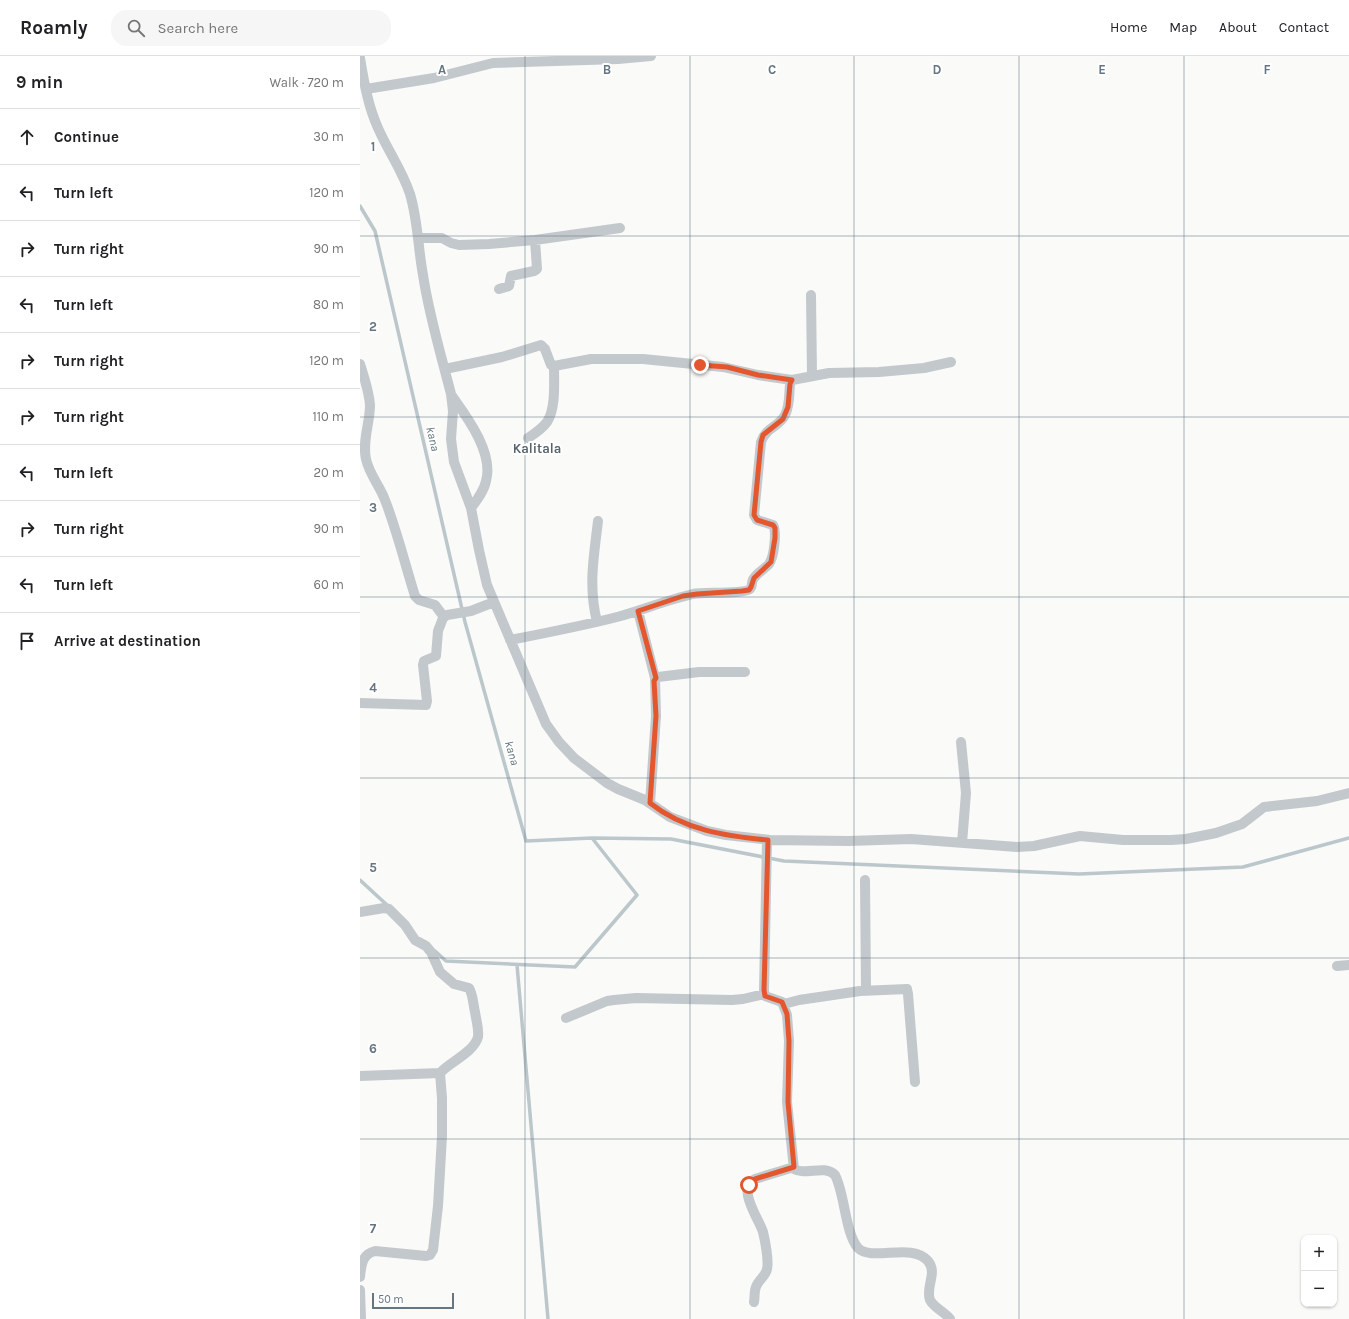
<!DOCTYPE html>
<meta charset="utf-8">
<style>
body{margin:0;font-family:Karla,sans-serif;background:#f6f6f6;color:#202124}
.controls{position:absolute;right:12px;bottom:12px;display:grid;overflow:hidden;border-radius:8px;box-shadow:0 1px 3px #0004}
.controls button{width:36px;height:36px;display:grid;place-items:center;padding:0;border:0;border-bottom:1px solid #e0e0e0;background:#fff;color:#202124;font:20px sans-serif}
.scale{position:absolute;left:12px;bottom:10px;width:82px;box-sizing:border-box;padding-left:4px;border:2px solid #657683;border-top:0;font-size:11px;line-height:14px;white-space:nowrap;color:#657683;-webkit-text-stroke:3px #fff;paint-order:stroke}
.stop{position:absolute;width:12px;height:12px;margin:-9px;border:3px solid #e4572e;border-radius:50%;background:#fff}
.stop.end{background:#e4572e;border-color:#fff;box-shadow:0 1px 4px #0008}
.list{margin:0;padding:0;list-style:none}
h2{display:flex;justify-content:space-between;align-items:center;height:52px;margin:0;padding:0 16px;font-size:17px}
h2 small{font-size:13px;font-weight:400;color:#757577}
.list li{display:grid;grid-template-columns:26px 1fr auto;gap:12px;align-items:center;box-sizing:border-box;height:56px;padding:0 16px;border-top:1px solid #e0e0e0}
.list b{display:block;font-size:15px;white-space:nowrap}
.list em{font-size:13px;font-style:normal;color:#757577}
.icon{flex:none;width:22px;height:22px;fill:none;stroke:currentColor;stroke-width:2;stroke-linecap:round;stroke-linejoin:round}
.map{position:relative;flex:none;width:989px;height:1263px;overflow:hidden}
header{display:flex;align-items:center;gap:24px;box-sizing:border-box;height:56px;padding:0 20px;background:#fff;border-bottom:1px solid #e0e0e0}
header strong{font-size:19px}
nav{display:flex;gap:22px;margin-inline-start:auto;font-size:14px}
.search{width:280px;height:36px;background:#f6f6f6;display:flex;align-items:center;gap:10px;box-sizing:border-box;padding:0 14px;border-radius:16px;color:#757577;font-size:15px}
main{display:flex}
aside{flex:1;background:#fff}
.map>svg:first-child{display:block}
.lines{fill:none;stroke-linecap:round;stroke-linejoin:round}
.stream{stroke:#bbc7cb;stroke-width:3.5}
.street{stroke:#c3c8cc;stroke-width:10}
.route{stroke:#e4572e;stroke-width:5}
.grid{fill:none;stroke:#657683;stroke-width:1;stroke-opacity:0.55}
.labels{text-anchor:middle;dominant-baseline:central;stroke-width:4;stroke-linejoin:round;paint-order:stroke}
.water-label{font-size:12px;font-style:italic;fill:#60757c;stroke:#fff}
.quarter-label{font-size:13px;font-weight:bold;fill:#57646e;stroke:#fff}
.grid-label{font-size:13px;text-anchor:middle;font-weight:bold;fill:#657683;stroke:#fff;stroke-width:4;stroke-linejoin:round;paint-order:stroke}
</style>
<header>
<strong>Roamly</strong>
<div class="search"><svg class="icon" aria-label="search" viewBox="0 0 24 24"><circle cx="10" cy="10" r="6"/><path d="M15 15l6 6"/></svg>Search here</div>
<nav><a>Home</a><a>Map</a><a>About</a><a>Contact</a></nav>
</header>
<main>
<aside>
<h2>9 min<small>Walk · 720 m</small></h2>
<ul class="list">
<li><svg class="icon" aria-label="ahead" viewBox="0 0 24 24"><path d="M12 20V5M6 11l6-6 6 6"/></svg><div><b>Continue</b></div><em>30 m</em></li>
<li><svg class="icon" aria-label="left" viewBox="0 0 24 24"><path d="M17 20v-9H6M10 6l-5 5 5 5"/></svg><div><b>Turn left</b></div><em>120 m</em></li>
<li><svg class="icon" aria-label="right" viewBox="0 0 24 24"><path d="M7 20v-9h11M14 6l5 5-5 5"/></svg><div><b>Turn right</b></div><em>90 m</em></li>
<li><svg class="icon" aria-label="left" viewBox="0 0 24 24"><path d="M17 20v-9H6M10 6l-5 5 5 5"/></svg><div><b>Turn left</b></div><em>80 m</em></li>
<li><svg class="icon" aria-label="right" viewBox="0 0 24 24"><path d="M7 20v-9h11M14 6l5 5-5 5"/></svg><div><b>Turn right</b></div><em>120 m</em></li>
<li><svg class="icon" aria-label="right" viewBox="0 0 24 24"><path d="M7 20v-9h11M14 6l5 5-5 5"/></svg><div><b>Turn right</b></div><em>110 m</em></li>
<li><svg class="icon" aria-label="left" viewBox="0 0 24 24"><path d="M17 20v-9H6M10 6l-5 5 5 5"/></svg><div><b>Turn left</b></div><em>20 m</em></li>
<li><svg class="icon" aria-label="right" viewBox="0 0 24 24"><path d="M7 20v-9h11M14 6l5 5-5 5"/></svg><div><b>Turn right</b></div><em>90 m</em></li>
<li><svg class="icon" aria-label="left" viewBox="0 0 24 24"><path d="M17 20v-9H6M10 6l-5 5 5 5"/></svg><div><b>Turn left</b></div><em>60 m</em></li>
<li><svg class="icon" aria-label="arrive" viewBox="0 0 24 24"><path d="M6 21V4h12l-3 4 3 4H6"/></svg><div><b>Arrive at destination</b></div></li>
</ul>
</aside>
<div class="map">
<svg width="989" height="1263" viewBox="0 0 989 1263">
<rect width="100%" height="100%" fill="#fafaf8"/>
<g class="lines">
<path class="stream" d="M0,150L15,175L105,566L166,785L232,782L277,839L215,911L86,905L75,895
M232,782L311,783L424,805L719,818L883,811L989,782
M0,824L27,849
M157,909L188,1263"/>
<path class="street" d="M0,2C4,26 8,50 18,72C28,95 42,114 50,138C58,165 58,192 63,219C69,259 81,299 91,338L93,355L91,383L94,406L111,452L119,494L127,529L186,668L199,686L214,702L247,727L258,733L285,744L310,761L347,775L366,779L410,784L488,785L551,783L657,791L674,790L720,780L763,784H811L826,783L856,777L882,768L904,751L957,745L989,737
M6,33L74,22L133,7L258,3L291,0
M58,182H82L91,187L99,189L129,188L175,184L260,172
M139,233L149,230L151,220L174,215L177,213L175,184
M451,239L452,320
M0,308C4,321 9,335 10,349C10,367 2,385 6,403C9,418 20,430 25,444C37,475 45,508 55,540L59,544L75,549L84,561
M85,313L142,301L181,289L185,293L191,309L194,310L231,303H283L363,311L398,319L432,324
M92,340C107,361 134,397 126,425C124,435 117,444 111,452
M168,382C174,378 182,373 187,366C196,353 194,326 194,310
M278,555L295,622
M237,566C228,530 234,500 238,465
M150,584C186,577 222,570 257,561C282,554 307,544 333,538C343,536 384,538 390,533C393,530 391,525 394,522C398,516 405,513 409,508C414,501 417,476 413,469L397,464L394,459L401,386C406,371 419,371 425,359C430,350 429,337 430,328L432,324L469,317L519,316L564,312L591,306
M0,647L66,649L67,645L63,609L64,605L76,600L78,575L83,562L87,559L111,555L134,546
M601,686L606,737L602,787
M290,747L296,660L295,623L298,621L339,616H385
M407,784L404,935L405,940L422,946L427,959L429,985L427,1046L434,1113C446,1120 464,1108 475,1119C485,1138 485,1177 498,1192C512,1206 552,1186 568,1205C578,1217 565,1231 570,1244C574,1252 585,1256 590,1263
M505,824L506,934
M0,856L24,852L29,853L45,869L55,884L66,890L71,896L80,916L94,928L109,932C113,938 113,948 115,956C116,963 119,973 118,981C114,996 90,1006 80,1017L82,1042V1080L78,1150L73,1194L70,1199L66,1200L15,1195C2,1198 1,1210 0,1221
M977,910L989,909
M424,948L439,944L500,935L547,933L548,938L555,1026
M206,962L247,945L254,944L276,942L372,944L383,943L404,938
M0,1020L80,1017
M0,1234L1,1263
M394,1246C395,1241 394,1235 396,1231C398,1224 406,1220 407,1213C409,1205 405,1184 403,1176C399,1163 376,1132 395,1123L434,1111"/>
</g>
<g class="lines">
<path class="route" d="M340,309L367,311L398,319L432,324L430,328L428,351L425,358L423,363L403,379L401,386L394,459L397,464L413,469L415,472V482L411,506L394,522L391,531L389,534L382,535L337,538L323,540L278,555L296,622L294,625L296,660L290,747C324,774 365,780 408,784L404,934L405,940L422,946L427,958L429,985L428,1046L434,1111L395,1123L391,1125L389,1129"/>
</g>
<path class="grid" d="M165,0V1263M330,0V1263M494,0V1263M659,0V1263M824,0V1263M0,180H989M0,361H989M0,541H989M0,722H989M0,902H989M0,1083H989"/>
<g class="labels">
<g class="water-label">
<text transform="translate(73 383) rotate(77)">kana</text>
<text transform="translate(152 697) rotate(74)">kana</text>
</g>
<g class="quarter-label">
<text x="177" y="392">Kalitala</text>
</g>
</g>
<g class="grid-label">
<text x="82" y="18">A</text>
<text x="247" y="18">B</text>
<text x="412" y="18">C</text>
<text x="577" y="18">D</text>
<text x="742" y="18">E</text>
<text x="907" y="18">F</text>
<text x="13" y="95">1</text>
<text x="13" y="275">2</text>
<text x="13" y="456">3</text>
<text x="13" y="636">4</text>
<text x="13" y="816">5</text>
<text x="13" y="997">6</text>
<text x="13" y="1177">7</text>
</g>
</svg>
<div class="controls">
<button>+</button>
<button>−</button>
</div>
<div class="scale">50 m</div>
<div class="stop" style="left:389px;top:1129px"></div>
<div class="stop end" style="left:340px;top:309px"></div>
</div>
</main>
